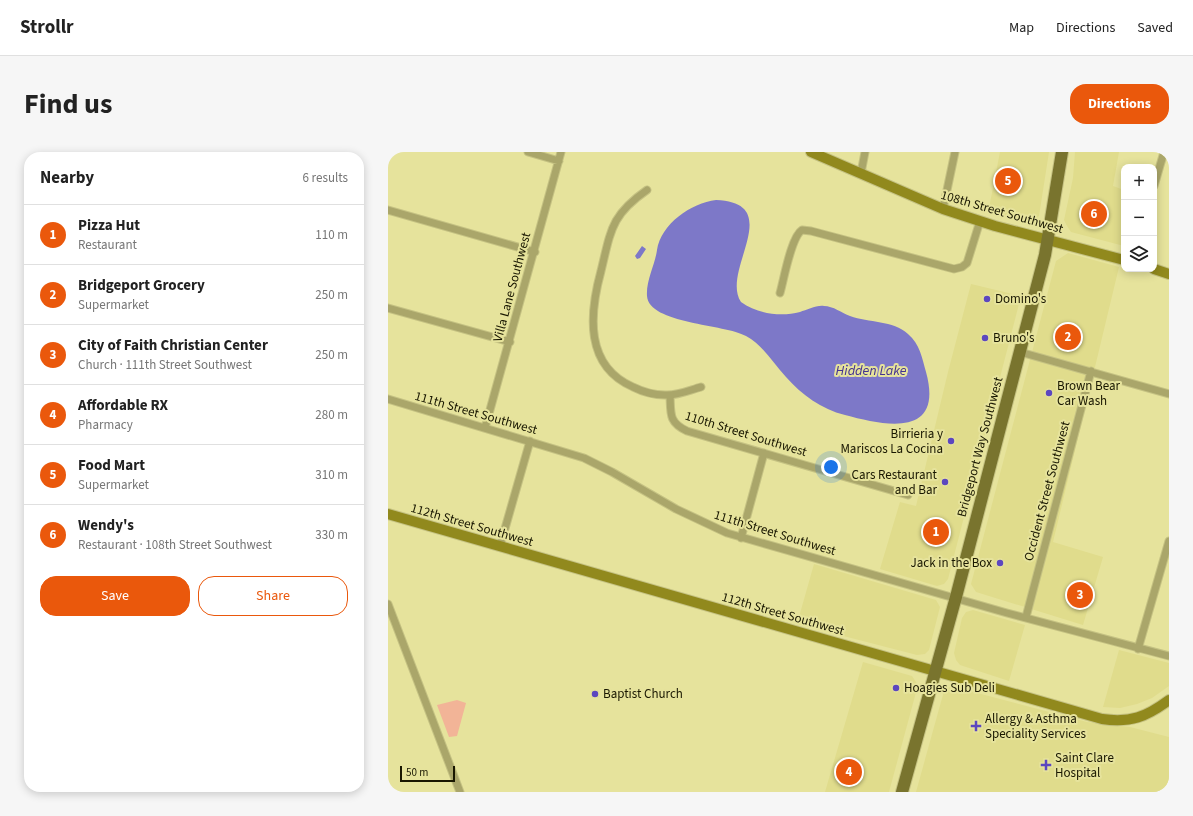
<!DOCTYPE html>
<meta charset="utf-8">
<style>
body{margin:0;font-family:"Source Sans 3",sans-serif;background:#f6f6f6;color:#222}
.controls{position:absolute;right:12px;top:12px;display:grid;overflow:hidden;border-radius:8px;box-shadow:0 2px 10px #0003}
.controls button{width:36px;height:36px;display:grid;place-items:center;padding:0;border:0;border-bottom:1px solid #e0e0e0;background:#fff;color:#222;font:20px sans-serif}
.scale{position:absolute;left:12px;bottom:10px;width:55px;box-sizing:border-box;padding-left:4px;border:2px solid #191700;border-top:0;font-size:11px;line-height:14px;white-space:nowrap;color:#191700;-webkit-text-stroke:3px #e6e39c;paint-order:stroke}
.you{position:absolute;left:443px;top:315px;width:14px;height:14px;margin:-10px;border:3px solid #fff;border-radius:50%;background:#1a73e8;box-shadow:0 0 0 6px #1a73e833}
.badge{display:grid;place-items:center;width:26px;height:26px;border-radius:50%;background:#ea580c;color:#fff;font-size:13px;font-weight:700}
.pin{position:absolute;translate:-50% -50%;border:2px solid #fff;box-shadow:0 1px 4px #0006}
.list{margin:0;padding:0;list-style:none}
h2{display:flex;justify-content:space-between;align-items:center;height:52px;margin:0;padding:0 16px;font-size:17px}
h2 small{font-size:13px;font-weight:400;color:#767676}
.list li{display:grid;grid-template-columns:26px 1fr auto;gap:12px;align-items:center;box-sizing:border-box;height:60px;padding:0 16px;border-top:1px solid #e0e0e0}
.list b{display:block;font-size:15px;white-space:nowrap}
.list p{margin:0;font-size:13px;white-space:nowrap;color:#767676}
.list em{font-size:13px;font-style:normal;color:#767676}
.actions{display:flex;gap:8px;padding:12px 16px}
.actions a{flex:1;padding:9px 0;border:1px solid #ea580c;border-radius:16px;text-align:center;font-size:14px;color:#ea580c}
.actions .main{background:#ea580c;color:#fff}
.icon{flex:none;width:22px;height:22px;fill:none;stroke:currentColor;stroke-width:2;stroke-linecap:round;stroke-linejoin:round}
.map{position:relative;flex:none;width:781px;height:640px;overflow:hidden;border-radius:16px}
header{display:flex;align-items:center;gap:24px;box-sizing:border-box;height:56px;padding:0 20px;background:#fff;border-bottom:1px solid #e0e0e0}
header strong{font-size:19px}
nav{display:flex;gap:22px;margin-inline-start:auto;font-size:14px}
.intro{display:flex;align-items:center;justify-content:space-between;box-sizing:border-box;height:96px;padding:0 24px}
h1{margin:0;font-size:28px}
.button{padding:10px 18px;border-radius:16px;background:#ea580c;color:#fff;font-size:14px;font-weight:700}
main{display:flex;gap:24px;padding:0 24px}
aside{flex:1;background:#fff;border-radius:16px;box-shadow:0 2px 10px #0003}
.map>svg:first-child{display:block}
.built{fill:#e0dc8c}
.green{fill:#f2b497}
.water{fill:#7d78c8}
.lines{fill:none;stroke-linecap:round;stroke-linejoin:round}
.street-casing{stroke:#c5c283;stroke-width:9}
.secondary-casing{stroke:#c5c283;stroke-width:12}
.primary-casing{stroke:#c5c283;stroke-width:14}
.street{stroke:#aaa66a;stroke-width:7}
.secondary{stroke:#91891d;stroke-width:10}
.primary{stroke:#79742e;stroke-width:12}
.poi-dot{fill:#5c47bf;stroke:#e6e39c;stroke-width:1.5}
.labels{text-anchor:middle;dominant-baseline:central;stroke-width:4;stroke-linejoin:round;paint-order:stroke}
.street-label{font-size:13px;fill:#191700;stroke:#e6e39c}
.poi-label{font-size:13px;fill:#191700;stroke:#e6e39c;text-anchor:start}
.water-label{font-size:14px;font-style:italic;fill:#433291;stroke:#e6e39c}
</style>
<header>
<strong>Strollr</strong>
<nav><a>Map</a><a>Directions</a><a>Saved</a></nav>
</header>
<div class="intro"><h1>Find us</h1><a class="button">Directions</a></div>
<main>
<aside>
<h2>Nearby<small>6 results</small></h2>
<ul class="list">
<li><span class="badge">1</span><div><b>Pizza Hut</b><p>Restaurant</p></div><em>110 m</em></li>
<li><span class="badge">2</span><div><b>Bridgeport Grocery</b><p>Supermarket</p></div><em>250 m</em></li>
<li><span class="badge">3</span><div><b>City of Faith Christian Center</b><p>Church · 111th Street Southwest</p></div><em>250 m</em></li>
<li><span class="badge">4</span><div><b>Affordable RX</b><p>Pharmacy</p></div><em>280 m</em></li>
<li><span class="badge">5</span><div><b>Food Mart</b><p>Supermarket</p></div><em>310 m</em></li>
<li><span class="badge">6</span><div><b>Wendy's</b><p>Restaurant · 108th Street Southwest</p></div><em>330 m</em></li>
</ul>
<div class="actions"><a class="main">Save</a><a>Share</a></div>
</aside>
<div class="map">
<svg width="781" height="640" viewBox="0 0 781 640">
<rect width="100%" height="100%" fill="#e6e39c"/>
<path class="built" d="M612,0H661L651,64L644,71H638L600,61Z
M687,0H731L725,34L736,38V94L683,80L679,74L676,68L685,26Z
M680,101L731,115L665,390L715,405L695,473L588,440L583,432L668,109Z
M583,132L633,144L560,427L556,432L549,434L492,417L512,350L528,354L560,220Z
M426,412L548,448L552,455L541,498L537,502L529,503L409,472Z
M585,458L637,473L621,529L572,513L568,508L566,501L574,466L578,460Z
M731,498L781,511V534L764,546L749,552L732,556L715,555Z
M475,510L524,524L530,533L501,640H437Z
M563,534L699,570L742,575L781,585V640H528L556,539Z"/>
<path class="green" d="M69,548L78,551L69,584L61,585L49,553Z"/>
<path class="water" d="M328,48C399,51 332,119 353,150C370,162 393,165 412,160C419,158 428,153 436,154C445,154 454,161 462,164C481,171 505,168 520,182C532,192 534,206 538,220C556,286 498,274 457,263C433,257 414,243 398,225C385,211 375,193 358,184C337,172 261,172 259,144C258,128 267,113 269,98C273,72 303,51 328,48Z
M254,94L258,97L252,106L249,107L247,104Z"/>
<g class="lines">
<g class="street-casing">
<path id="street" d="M140,0L171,9
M473,21L477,0
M766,34L776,0
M259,38C223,63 223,78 213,119C201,163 197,214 245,235C255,240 267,243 277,243C289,244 302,238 313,235
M555,57L567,0
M0,58L147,100
M392,141C396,127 403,85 414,78L423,79L566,117L574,115L579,111L592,69
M0,156L122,190
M632,200L781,242
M282,243C283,261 280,270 299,279L520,343
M0,247L196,306L224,320L288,357L339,381L619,461L781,504
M97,276L173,0
M353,386L376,301
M112,394L142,289
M0,452L72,640
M638,465L703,219
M750,497L781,389"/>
</g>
<g class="secondary-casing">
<path id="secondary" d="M423,0L555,57L607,74L736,108
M766,117L781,122
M0,362L714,567C743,571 758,565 781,548"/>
</g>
<g class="primary-casing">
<path id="primary" d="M514,640L568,445L657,103L674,0"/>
</g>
<use href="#street" class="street"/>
<use href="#secondary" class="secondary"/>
<use href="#primary" class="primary"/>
</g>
<g class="poi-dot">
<circle cx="599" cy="147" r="4"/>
<circle cx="597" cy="186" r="4"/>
<circle cx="661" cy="241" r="4"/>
<circle cx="563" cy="289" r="4"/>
<circle cx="557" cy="330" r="4"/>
<circle cx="612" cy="411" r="4"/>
<circle cx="508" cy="536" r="4"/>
<circle cx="207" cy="542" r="4"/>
<path d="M586 568h4v4h4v4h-4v4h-4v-4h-4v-4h4z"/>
<path d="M656 607h4v4h4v4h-4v4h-4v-4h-4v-4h4z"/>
</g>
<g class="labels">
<g class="street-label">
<text transform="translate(614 60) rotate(16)">108th Street Southwest</text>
<text transform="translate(124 135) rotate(-75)">Villa Lane Southwest</text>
<text transform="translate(88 261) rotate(16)">111th Street Southwest</text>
<text transform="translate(358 282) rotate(17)">110th Street Southwest</text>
<text transform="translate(592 295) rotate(-75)">Bridgeport Way Southwest</text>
<text transform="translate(659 339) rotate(-75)">Occident Street Southwest</text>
<text transform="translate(84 373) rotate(16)">112th Street Southwest</text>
<text transform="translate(387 381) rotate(17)">111th Street Southwest</text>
<text transform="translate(395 462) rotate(16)">112th Street Southwest</text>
</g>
<g class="poi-label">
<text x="607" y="147">Domino's</text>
<text x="605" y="186">Bruno's</text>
<text x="669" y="234">Brown Bear<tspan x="669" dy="15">Car Wash</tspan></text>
<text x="555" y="282" text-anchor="end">Birrieria y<tspan x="555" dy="15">Mariscos La Cocina</tspan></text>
<text x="549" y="323" text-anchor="end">Cars Restaurant<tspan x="549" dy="15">and Bar</tspan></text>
<text x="604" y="411" text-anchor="end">Jack in the Box</text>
<text x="516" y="536">Hoagies Sub Deli</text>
<text x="215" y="542">Baptist Church</text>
<text x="597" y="567">Allergy &amp; Asthma<tspan x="597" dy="15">Speciality Services</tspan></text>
<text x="667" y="606">Saint Clare<tspan x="667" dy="15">Hospital</tspan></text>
</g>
<g class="water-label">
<text x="483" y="219">Hidden Lake</text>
</g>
</g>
</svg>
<div class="controls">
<button>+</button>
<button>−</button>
<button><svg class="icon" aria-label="layers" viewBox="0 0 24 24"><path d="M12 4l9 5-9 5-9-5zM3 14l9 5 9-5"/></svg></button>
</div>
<div class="scale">50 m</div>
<div class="you"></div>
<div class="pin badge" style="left:548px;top:380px">1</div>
<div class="pin badge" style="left:680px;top:185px">2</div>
<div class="pin badge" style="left:692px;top:443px">3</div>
<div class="pin badge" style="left:461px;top:620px">4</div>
<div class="pin badge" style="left:620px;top:29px">5</div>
<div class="pin badge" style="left:706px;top:62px">6</div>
</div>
</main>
